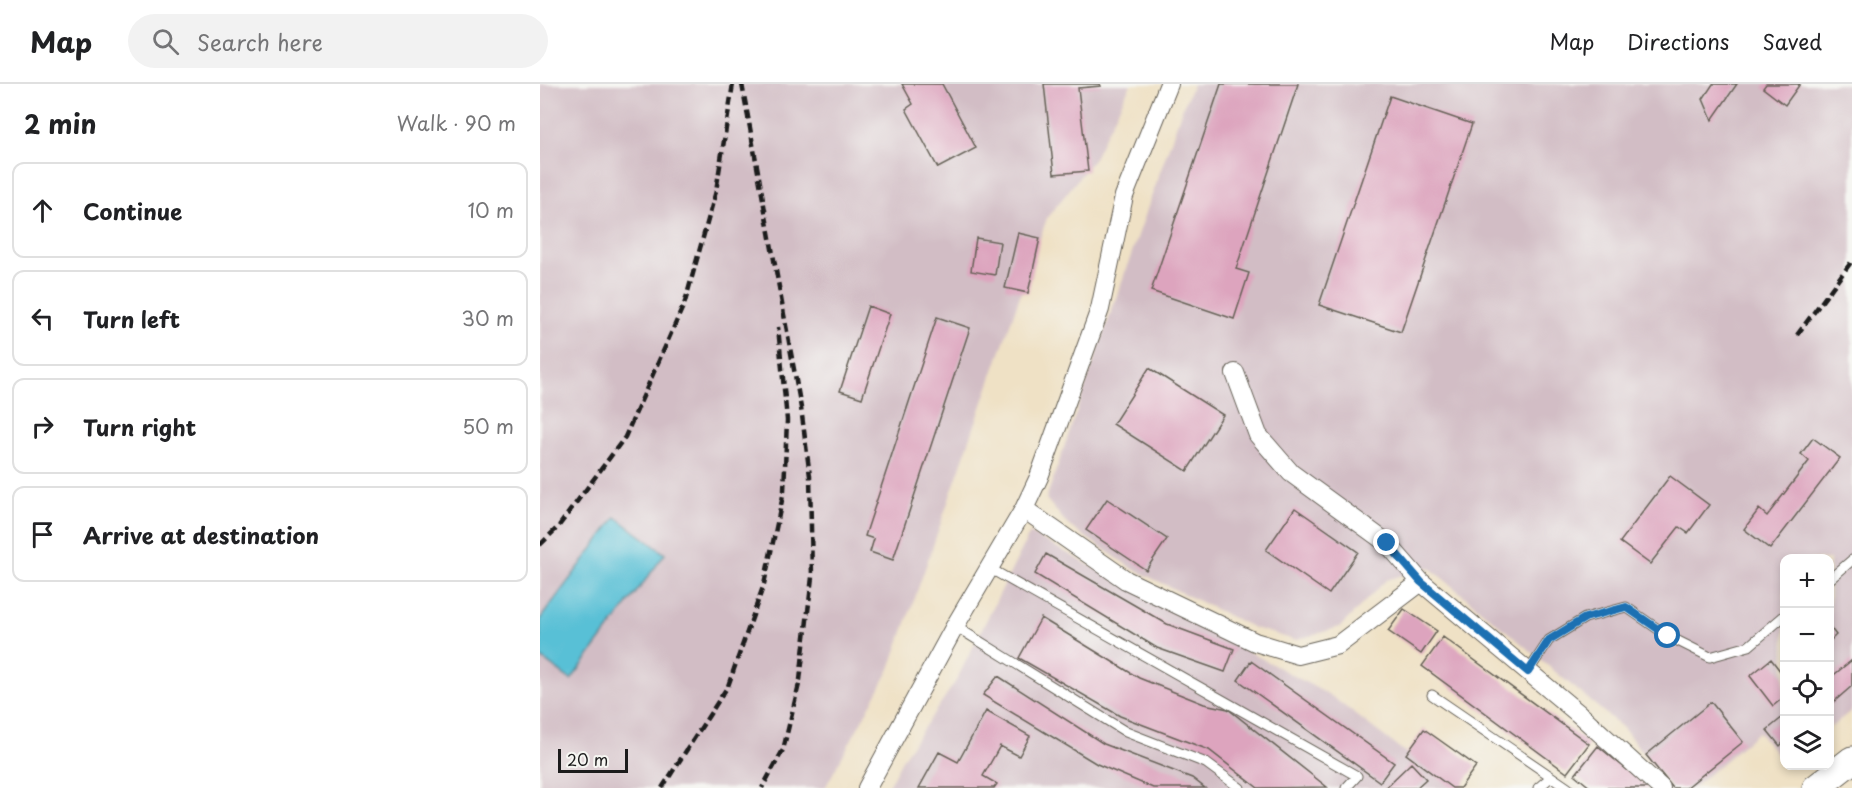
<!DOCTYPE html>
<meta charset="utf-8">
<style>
body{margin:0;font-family:"Playpen Sans",sans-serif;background:#f2f2f2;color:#202124}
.controls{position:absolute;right:18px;bottom:18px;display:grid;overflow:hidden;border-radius:12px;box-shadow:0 3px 9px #0003}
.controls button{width:54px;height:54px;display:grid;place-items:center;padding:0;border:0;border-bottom:2px solid #e0e0e0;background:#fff;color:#202124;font:30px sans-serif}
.scale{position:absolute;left:18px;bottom:15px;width:70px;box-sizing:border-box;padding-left:6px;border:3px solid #1c1c1c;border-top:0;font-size:16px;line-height:21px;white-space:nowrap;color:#1c1c1c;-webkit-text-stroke:4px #f6f6f2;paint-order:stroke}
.stop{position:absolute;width:18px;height:18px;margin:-14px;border:4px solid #1f6fb2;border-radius:50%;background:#fff}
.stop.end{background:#1f6fb2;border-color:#fff;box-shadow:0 2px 6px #0008}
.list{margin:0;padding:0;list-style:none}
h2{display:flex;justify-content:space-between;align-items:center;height:78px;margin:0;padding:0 24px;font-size:26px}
h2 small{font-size:20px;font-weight:400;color:#757577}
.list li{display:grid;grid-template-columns:39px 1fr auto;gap:18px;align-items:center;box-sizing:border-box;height:96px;margin:0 12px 12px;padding:0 12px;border:2px solid #e0e0e0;border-radius:12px}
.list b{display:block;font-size:22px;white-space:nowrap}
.list em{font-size:20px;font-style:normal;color:#757577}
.icon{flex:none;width:33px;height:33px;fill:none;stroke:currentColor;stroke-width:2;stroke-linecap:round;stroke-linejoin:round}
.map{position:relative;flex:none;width:1312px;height:704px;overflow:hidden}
header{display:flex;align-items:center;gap:36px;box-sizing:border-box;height:84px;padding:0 30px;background:#fff;border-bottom:2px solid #e0e0e0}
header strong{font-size:28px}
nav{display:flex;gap:33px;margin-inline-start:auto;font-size:21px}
.search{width:420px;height:54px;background:#f2f2f2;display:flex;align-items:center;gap:15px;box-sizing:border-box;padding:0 21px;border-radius:33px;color:#757577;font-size:22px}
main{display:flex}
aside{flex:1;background:#fff}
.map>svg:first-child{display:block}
.industrial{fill:#d2bdc5}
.water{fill:#59c0d6;stroke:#3a6e79;stroke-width:1.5}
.building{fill:#dda4be}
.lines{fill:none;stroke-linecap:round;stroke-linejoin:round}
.service-casing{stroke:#666157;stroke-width:11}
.minor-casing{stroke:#666157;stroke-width:20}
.secondary-casing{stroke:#666157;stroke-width:29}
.service{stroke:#fff;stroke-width:9}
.minor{stroke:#fff;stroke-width:18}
.secondary{stroke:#fff;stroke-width:27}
.rail{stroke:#1c1c1c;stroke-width:4.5;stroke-dasharray:9 4.5;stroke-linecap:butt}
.route{stroke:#1f6fb2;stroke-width:8}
</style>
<header>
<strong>Map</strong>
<div class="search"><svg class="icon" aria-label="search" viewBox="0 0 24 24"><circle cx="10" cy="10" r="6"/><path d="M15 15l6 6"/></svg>Search here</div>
<nav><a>Map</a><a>Directions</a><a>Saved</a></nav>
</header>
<main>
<aside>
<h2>2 min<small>Walk · 90 m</small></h2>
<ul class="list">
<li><svg class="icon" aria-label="ahead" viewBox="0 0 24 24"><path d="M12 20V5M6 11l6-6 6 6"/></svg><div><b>Continue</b></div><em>10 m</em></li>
<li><svg class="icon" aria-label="left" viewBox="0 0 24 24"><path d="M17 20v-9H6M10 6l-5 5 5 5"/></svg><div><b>Turn left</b></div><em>30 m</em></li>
<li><svg class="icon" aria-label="right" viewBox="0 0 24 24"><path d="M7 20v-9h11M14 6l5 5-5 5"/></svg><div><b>Turn right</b></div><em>50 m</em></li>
<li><svg class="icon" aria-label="arrive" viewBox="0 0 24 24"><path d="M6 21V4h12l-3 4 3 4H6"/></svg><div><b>Arrive at destination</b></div></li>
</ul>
</aside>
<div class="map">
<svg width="1312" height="704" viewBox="0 0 1312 704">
<rect width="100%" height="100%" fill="#f6f6f2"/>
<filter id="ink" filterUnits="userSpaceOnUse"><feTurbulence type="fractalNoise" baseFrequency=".0167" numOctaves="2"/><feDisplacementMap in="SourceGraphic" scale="12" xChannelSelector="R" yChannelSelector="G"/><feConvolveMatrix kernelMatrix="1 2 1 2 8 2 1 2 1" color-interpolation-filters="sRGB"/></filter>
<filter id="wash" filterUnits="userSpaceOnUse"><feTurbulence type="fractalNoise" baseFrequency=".008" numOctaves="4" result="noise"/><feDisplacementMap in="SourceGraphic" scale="24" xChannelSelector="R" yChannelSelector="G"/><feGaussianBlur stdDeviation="1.35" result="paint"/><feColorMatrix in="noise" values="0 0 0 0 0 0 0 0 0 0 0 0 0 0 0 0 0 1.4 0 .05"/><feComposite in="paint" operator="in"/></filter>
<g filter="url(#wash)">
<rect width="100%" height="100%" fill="#efe1c5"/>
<path class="industrial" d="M0,0H591L553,76L507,134L350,585L285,704H0Z
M653,0H1312V626L1290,644V475H1244V679L1218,648L1153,704H1131L1083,644L889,483L846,496L800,543L755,556L714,544L593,485L529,442L506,415L641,28Z
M490,449L791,612L912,704H347L363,674L416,597Z"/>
<path class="water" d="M76,433L125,470L31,596L0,573V535Z"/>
<g id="blocks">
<path class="building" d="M362,0H402L436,64L398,84L366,25L373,20Z
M504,0H560L561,2L538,4L548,87L514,90Z
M681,0H758L696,185L709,189L694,235L611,207Z
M1173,0H1197L1172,36L1163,15Z
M1226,0H1260L1245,21L1223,4Z
M850,12L932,40L861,248L779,221Z
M478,149L500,154L488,209L465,204Z
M436,154L460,158L455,191L431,187Z
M328,222L350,230L322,314L300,307Z
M397,233L430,244L353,476L330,468L334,455L325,452Z
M609,284L683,331L647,387L573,340Z
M1273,354L1300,374L1230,465L1204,445L1219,425L1227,432L1269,377L1261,370Z
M1130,392L1169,421L1148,449L1139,443L1110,480L1080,458Z
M567,415L627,455L606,486L546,446Z
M755,424L818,468L789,510L726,466Z
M506,470L627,540L694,565L685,588L617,564L495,490Z
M864,525L897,547L881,570L848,547Z
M501,534L599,594L664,620L688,625L787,703L718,704L669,666L580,632L479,574Z
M1290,543L1296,551L1290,557Z
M903,553L1049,660L1027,689L882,582Z
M1231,575L1244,592V613L1233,622L1210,592Z
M1312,576V602L1290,621V594Z
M711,577L854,679L840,698L698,596Z
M458,592L564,660L652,694L665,704H613L557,680L443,611Z
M1171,618L1203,658L1146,704H1133L1106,671Z
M446,627L490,652L479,672L460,662L443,692L457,700L454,704H379L399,668L418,678Z
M1244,632V658L1240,662L1227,646Z
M884,645L936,682L920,704H912L866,670Z
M1058,662L1109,704H1051L1035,691Z
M871,679L886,695L876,704H845Z"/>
</g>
</g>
<g filter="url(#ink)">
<use href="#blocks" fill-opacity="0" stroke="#666157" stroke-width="1.5"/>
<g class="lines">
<g class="service-casing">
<path id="service" d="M449,484L817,692L806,704
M1290,495L1312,476
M415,542L586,648L666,679L700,704
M988,588L1009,556L1045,534L1086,523L1128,552L1170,573L1209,562L1244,532
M892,611L1028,704
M998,704L1011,693"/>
</g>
<g class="minor-casing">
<path id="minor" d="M695,289L718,351L751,389L847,459L881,498L1039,630L1121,704
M484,425L586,496L715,558L758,571L798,561L881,498
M327,704L415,542L484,425L499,393L560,225L584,112L629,0"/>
</g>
<g class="secondary-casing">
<path id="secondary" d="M1276,704L1312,676"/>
</g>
<use href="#service" class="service"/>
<use href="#minor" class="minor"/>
<use href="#secondary" class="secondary"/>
<path class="rail" d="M202,0L261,324L270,392L272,493L260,596L243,666L222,704
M1257,251L1312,177
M0,461L18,443L85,353L145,218L176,107L193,0
M122,704L188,602L224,500L244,407L247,336L238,243"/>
</g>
</g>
<g class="lines" filter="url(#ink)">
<path class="route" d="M847,459L881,498L988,588L1009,556L1045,534L1086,523L1128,552"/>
</g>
</svg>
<div class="controls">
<button>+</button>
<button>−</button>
<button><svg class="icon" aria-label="locate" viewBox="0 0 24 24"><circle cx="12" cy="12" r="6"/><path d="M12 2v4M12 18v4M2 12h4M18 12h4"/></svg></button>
<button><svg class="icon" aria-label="layers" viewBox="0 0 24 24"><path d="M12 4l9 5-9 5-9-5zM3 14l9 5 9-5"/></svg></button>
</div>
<div class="scale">20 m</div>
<div class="stop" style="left:1128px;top:552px"></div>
<div class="stop end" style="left:847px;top:459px"></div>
</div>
</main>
